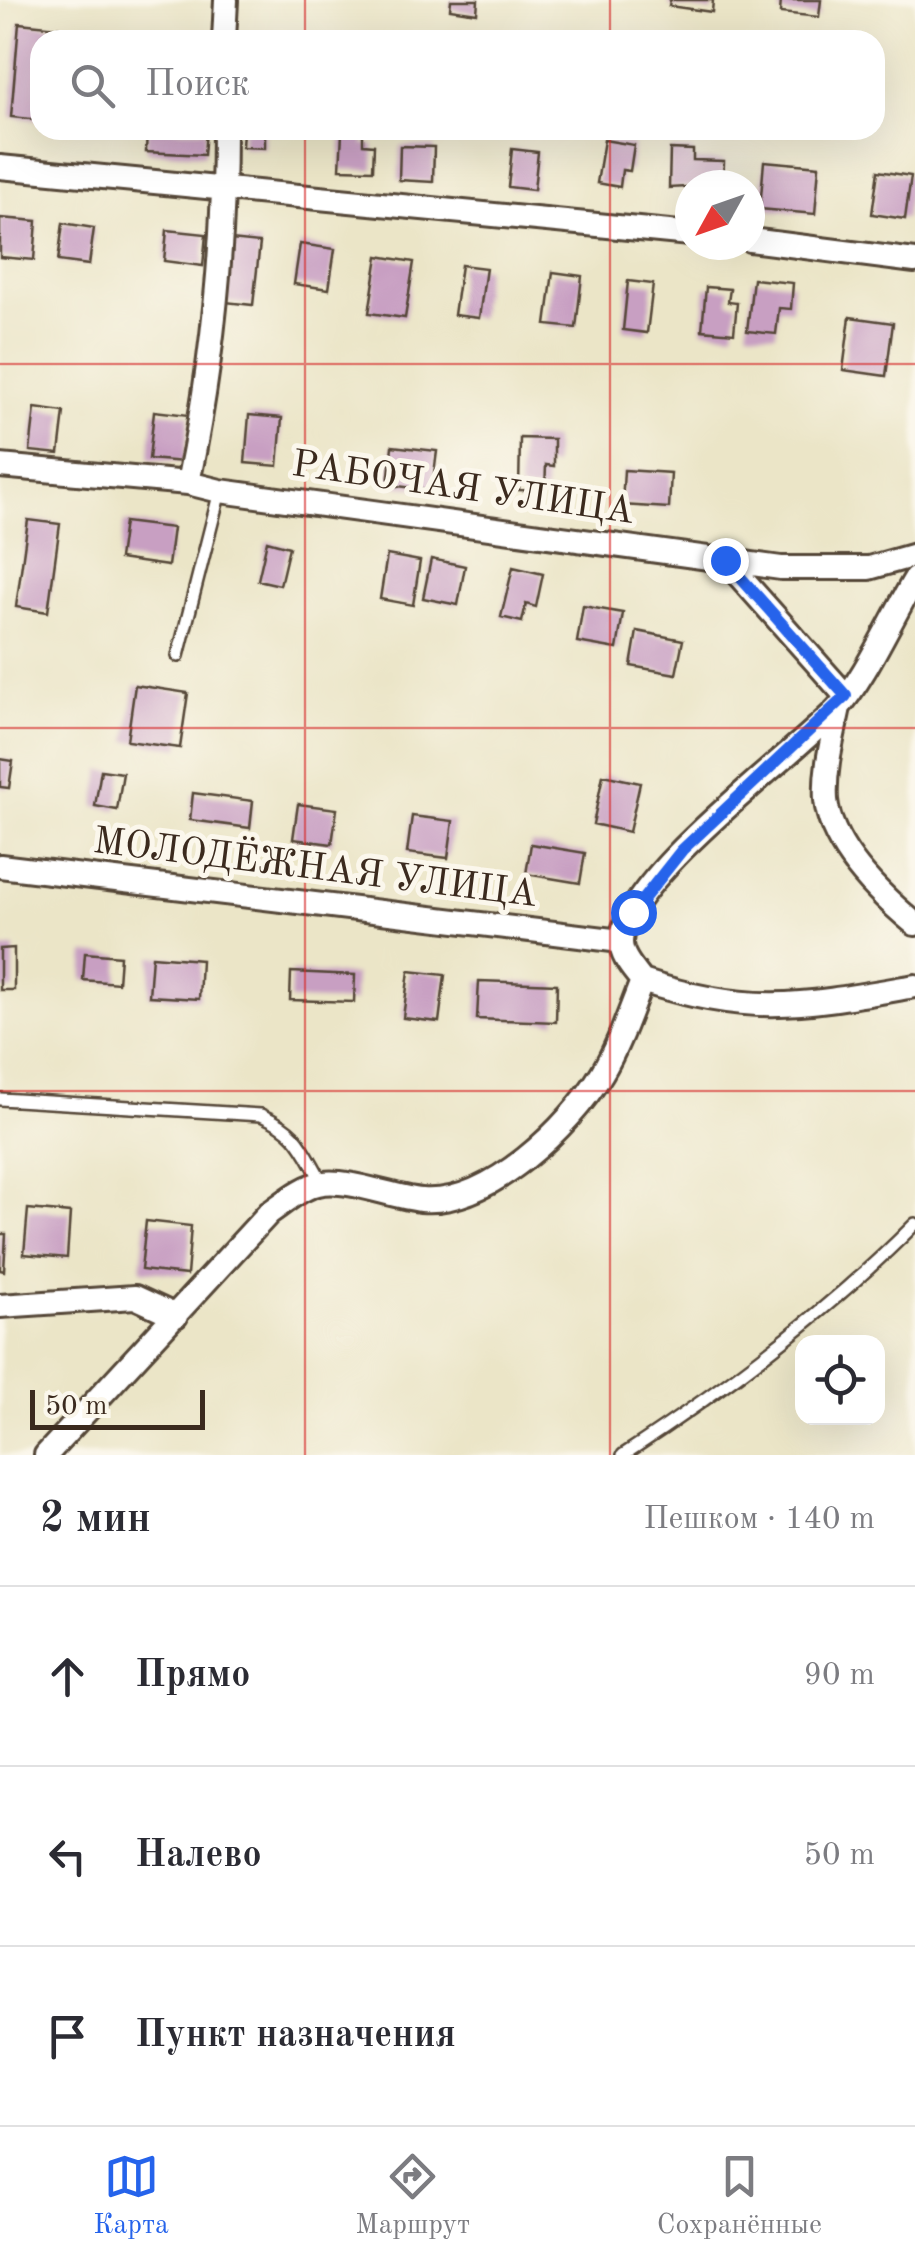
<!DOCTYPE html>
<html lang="ru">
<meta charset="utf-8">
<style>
body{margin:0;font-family:"Old Standard TT",serif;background:#f7f7f7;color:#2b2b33}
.controls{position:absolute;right:30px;bottom:30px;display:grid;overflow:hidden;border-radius:20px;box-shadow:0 10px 40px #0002}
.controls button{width:90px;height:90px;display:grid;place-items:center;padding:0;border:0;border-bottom:2px solid #e1e1e2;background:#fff;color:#2b2b33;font:50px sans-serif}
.compass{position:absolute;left:675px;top:170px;width:90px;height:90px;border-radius:50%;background:#fff;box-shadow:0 10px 40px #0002;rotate:230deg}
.scale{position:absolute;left:30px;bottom:25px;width:175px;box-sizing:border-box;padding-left:10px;border:5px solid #3b2a1e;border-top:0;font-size:28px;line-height:35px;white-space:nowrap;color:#3b2a1e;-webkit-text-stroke:8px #fbf7ec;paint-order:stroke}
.stop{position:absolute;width:30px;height:30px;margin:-22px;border:8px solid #2563eb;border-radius:50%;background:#fff}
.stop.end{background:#2563eb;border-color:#fff;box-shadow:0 2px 10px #0008}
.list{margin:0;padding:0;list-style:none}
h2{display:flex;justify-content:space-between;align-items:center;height:130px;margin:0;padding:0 40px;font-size:42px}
h2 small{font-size:32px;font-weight:400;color:#7c7c81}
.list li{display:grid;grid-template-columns:65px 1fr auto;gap:30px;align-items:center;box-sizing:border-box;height:180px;padding:0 40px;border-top:2px solid #e1e1e2}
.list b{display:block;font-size:38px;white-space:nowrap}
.list em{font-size:32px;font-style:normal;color:#7c7c81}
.icon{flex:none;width:55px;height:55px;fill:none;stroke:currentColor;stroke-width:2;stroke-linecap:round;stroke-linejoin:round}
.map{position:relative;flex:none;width:915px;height:1455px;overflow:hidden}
.search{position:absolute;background:#fff;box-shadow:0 10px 40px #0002;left:30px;right:30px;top:30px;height:110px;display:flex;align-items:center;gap:25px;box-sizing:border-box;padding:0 35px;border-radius:30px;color:#7c7c81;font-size:38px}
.sheet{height:670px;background:#fff}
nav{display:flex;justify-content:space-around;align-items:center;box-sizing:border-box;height:140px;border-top:2px solid #e1e1e2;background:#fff;font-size:28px;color:#7c7c81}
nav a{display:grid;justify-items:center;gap:5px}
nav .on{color:#2563eb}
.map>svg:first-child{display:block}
.building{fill:#c89fc2}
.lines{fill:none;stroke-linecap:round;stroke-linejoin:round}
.service-casing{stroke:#554637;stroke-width:16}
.minor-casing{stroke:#554637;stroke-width:28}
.service{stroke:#fff;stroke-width:11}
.minor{stroke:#fff;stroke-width:22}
.route{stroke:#2563eb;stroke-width:12}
.grid{fill:none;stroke:#d62828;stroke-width:2.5;stroke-opacity:0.55}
.labels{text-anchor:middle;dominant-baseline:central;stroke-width:10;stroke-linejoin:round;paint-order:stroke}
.street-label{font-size:38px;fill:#3b2a1e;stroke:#fbf7ec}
</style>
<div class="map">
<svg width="915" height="1455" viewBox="0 0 915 1455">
<rect width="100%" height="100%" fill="#fbf7ec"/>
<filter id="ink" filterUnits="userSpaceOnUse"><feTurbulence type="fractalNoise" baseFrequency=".01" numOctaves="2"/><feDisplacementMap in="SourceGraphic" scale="20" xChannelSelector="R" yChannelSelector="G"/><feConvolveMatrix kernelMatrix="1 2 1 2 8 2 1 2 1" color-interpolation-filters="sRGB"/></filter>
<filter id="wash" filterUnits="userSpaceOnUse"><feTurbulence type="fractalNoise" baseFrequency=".0048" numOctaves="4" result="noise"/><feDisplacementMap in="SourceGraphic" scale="40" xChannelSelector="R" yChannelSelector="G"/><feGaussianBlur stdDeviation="2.25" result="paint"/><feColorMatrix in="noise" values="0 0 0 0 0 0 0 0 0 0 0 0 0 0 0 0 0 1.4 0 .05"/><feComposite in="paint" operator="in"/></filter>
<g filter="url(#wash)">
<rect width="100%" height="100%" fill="#ebe5c7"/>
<g id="blocks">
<path class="building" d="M451,0H478L477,13L450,9Z
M670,0H713L712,12L669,6Z
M781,0H821L819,17L780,13Z
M19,23L59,27L58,40H40V120L11,117Z
M147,130H206L204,155L146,152Z
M243,130H265V148L242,147Z
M342,133L363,134V144L374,145L373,170L340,169Z
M604,140L634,145L630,171L622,170L620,187L597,183Z
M400,146L434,147L433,182L399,180Z
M512,149L538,152L534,190L508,187Z
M670,149L693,150V160L724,161L723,185L669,188Z
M764,161L819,166L815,214L760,209Z
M878,171L911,176L905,219L872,214Z
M0,218L37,221L34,260L0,257Z
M63,223L94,228L89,265L58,261Z
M167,230L206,234L203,266L164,261Z
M231,240L260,243L253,305L225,302Z
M300,244L335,249L329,289L294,284Z
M378,256L414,262L405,318L369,313Z
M461,265L486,268L479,318L454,315Z
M553,272L582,276L576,328L546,325Z
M753,279L793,283L791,309L779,308L776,334L747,331Z
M628,281L653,284L647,333L623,330Z
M706,287L730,289L728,302L737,303L734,333L702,330Z
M850,317L893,323L886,376L843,370Z
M35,408L64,412L59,454L30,451Z
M154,411L189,415L184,462L149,459Z
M249,415L282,418L278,466L245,463Z
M520,438L554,439V466L546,465L545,491L519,490Z
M392,446L437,451L432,490L388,485Z
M624,470L671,473L669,508L622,505Z
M28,520L60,524L48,612L16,607Z
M124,522L173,528L168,566L119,559Z
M267,541L289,547L280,585L258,580Z
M387,555L420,561L413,605L380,599Z
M431,559L465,566L458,605L423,598Z
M513,567L543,574L536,607L526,604L522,622L501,617Z
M583,606L623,613L617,649L577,642Z
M637,631L683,640L676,674L631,666Z
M135,685L188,693L180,748L127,741Z
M0,759L13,761L9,788L0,787Z
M101,770L123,773L117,810L95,806Z
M603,775L640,783L629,832L593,824Z
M193,793L253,801L250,828L190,820Z
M298,804L337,809L332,844L293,839Z
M412,816L453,821L448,858L407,853Z
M531,844L585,853L580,883L526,874Z
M14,948V990H0V949Z
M85,953L120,956L118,983L83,980Z
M152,956L201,960L199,999L149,996Z
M409,971L445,975L439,1022L403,1018Z
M291,972L355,975L354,1002L290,1000Z
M479,981L557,984L556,1022L477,1019Z
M28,1209L70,1213L67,1258L24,1254Z
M146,1221L191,1226L187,1275L141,1270Z
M0,1234H6L4,1271L0,1270Z"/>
</g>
</g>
<g filter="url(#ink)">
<use href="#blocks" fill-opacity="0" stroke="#554637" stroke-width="2.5"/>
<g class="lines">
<g class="service-casing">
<path id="service" d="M178,656L220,491
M0,1099L261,1115C300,1132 302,1148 323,1183
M623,1455C727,1387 828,1312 915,1224"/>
</g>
<g class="minor-casing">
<path id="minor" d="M224,40L226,0
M0,167L690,234
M750,240L915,261
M0,466L188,483L220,491L781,568H869L915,555
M188,483C212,367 224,248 224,130
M725,560L846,696
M839,707C833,737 824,769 826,800C831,848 880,895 915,924
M0,866L621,941
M642,981C752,1017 805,1005 915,986
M0,1306L135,1297L176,1316
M46,1455L269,1213C284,1203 304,1185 323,1183C348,1179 393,1197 421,1200C489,1206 570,1126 602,1073C619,1045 630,1011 642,981C634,970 621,957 621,942C623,880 792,756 837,709C864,680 893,615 915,579"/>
</g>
<use href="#service" class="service"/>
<use href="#minor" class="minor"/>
</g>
</g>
<g class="lines" filter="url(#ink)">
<path class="route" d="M633,912L682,850L846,696L725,560"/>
</g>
<path class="grid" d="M305,0V40M610,0V40M305,130V1455M610,130V1455M0,364H915M0,728H915M0,1091H915"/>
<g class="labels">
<g class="street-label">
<text transform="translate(463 489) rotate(8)">РАБОЧАЯ УЛИЦА</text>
<text transform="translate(315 869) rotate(7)">МОЛОДЁЖНАЯ УЛИЦА</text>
</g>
</g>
</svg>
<div class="controls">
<button><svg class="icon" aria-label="locate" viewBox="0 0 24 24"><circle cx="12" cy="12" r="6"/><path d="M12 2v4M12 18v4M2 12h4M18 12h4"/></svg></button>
</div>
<svg class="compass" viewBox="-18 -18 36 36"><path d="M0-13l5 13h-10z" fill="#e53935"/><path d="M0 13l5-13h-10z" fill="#7c7c81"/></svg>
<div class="scale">50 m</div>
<div class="stop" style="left:633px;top:912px"></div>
<div class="stop end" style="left:725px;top:560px"></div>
<div class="search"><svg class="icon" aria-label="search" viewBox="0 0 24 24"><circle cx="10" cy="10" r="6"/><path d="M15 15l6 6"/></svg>Поиск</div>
</div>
<section class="sheet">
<h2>2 мин<small>Пешком · 140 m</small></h2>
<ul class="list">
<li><svg class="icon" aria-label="ahead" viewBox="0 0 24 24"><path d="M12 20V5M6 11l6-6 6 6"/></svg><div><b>Прямо</b></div><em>90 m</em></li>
<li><svg class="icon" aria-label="left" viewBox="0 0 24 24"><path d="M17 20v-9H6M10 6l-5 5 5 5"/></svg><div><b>Налево</b></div><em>50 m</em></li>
<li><svg class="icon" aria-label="arrive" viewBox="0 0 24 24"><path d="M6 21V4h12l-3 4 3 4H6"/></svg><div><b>Пункт назначения</b></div></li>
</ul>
</section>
<nav>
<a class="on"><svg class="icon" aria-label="map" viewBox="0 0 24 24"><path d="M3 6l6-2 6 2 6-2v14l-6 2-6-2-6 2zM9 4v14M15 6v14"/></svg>Карта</a>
<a><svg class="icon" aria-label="directions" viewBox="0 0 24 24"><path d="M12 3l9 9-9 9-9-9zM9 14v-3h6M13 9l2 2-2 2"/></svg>Маршрут</a>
<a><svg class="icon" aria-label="saved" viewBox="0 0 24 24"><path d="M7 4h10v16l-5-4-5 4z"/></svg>Сохранённые</a>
</nav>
